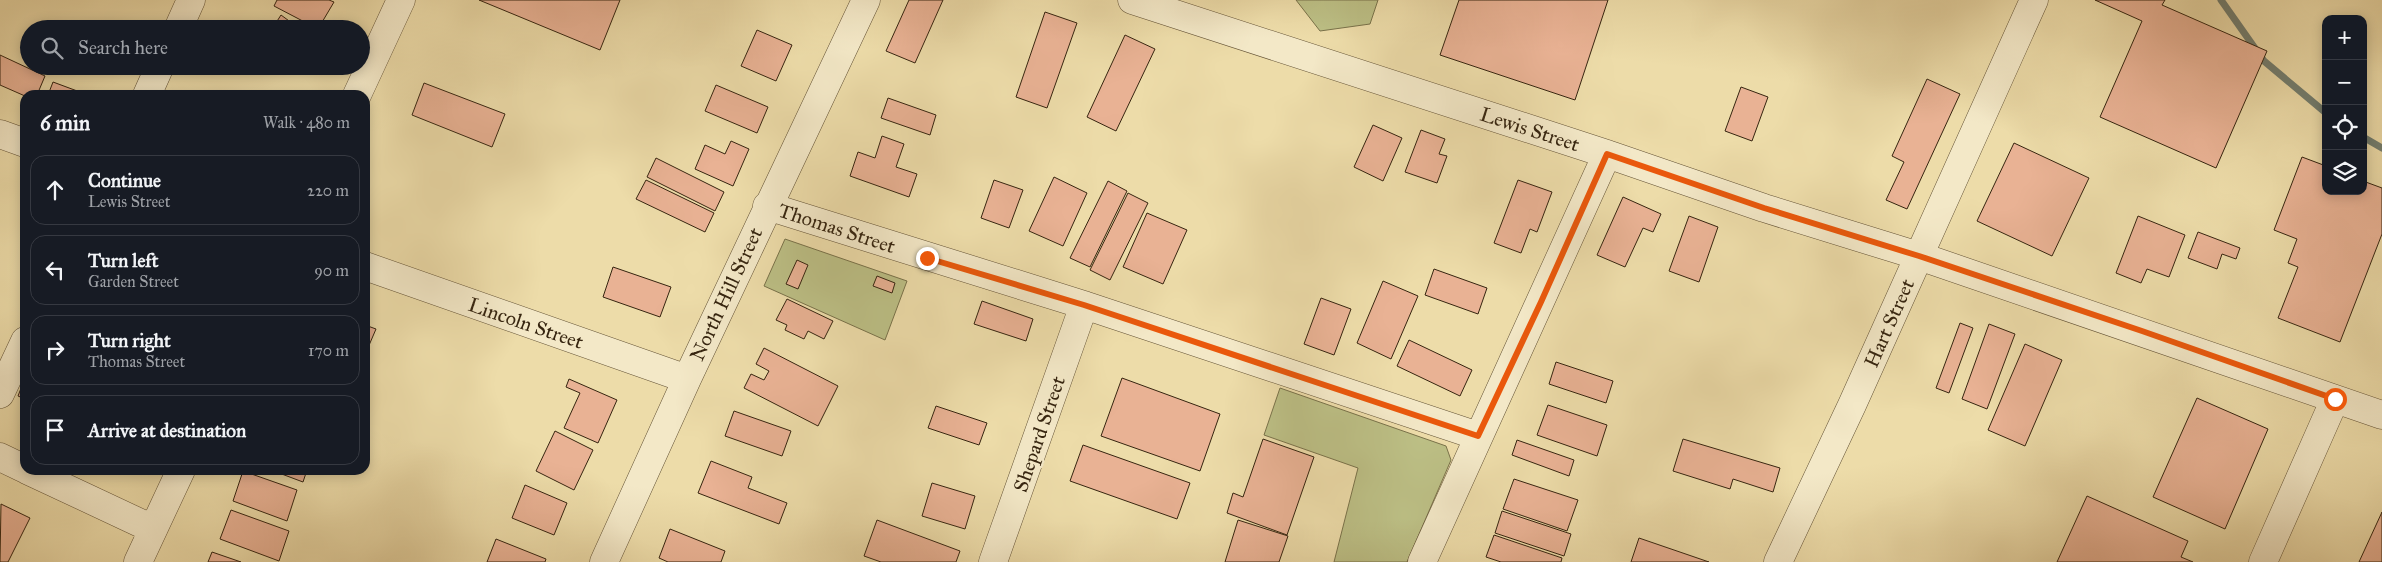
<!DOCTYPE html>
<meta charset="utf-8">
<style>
body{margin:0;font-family:"IM FELL Great Primer",serif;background:#242831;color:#f1f3f6}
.controls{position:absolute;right:15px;top:15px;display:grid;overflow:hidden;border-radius:10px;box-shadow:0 2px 12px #0003}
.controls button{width:45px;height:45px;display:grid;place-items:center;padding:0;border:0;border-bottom:1px solid #363941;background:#171b24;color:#f1f3f6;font:25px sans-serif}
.stop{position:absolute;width:15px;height:15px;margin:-11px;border:4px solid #ea580c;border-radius:50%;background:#fff}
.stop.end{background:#ea580c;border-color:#fff;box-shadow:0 1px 5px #0008}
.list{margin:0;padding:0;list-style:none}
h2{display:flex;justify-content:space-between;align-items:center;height:65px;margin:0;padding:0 20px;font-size:21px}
h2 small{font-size:16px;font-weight:400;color:#9ea1a6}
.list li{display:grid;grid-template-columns:32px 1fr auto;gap:15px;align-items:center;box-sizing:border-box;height:70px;margin:0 10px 10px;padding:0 10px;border:1px solid #363941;border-radius:15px}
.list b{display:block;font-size:19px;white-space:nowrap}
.list p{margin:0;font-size:16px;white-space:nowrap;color:#9ea1a6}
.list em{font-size:16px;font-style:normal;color:#9ea1a6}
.icon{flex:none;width:28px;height:28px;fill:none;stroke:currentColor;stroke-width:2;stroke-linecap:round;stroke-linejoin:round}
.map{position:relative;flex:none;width:2382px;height:562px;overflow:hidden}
.search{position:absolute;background:#171b24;box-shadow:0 2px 12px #0003;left:20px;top:20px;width:350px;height:55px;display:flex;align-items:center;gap:12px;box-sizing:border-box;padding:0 18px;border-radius:28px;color:#9ea1a6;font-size:19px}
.panel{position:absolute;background:#171b24;box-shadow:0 2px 12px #0003;left:20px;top:90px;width:350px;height:385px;border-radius:15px}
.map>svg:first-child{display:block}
.green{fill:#bcbf85;stroke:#79724a}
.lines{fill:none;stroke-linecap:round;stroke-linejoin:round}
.stream{stroke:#737e70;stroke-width:7}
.building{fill:#e9b294;stroke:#362510}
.minor-casing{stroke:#645336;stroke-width:29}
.minor{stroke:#f3e8c7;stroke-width:28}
.route{stroke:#ea580c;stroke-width:6}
.labels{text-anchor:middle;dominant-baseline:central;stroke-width:4.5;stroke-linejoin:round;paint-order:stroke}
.street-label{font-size:20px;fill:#362510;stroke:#f3e8c7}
</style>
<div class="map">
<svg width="2382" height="562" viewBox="0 0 2382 562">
<rect width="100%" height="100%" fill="#eddca9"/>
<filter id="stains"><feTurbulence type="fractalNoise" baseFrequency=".004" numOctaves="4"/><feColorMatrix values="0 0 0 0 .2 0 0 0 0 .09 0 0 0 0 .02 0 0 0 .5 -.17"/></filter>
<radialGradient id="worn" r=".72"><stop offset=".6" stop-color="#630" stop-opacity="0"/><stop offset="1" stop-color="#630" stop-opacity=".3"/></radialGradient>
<path class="green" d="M1296,0H1378L1370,24L1320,31Z
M785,239L907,281L885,340L764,286Z
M1280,388L1446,446L1451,460L1407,562H1334L1358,468L1264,435Z"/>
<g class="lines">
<path class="stream" d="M2221,0L2264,61L2326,113
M2363,137L2382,148"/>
</g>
<path class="building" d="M277,0H329L334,2L318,29L274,6Z
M479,0H620L600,50Z
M909,0H943L915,63L886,51Z
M1459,0H1608L1575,100L1440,55Z
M2095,0H2165L2162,5L2267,51L2216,168L2100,117L2142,21Z
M1045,12L1077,23L1047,108L1016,97Z
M281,15L300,29H272Z
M757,30L792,45L776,81L741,66Z
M1125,35L1155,49L1116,131L1087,117Z
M0,55L45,76L37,95L25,96L0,85Z
M283,66H300L294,74Z
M1927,79L1960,94L1907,209L1886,200L1904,162L1892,156Z
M53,82L88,95H48Z
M424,83L505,114L492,147L412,115Z
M716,85L768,107L757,133L705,111Z
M1741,87L1768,97L1752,141L1725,131Z
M888,98L936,115L930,135L881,118Z
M1373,125L1402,138L1383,181L1354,167Z
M1421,130L1445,139L1439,154L1447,156L1437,183L1405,172Z
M882,136L904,144L896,167L917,174L909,197L850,176L858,152L875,158Z
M731,141L749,149L733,186L695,169L705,145L725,154Z
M2014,143L2089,178L2052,256L1977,221Z
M2302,157L2326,166V191H2363V181L2382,188V234L2340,342L2278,318L2298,267L2288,263L2297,239L2274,230Z
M656,158L724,192L715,211L647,177Z
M1054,177L1087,193L1063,246L1029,231Z
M646,180L714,213L705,232L636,199Z
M994,180L1023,190L1009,228L981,218Z
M1518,180L1552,192L1537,232L1530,229L1521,253L1494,243Z
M1108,181L1127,191L1090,267L1070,258Z
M1128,193L1148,203L1110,280L1090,270Z
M1623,197L1661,214L1653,232L1643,228L1625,267L1597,255Z
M1147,213L1187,230L1163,284L1123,267Z
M1689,216L1718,227L1699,282L1669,271Z
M2138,216L2185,235L2169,277L2147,269L2141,283L2116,273Z
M2198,232L2240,248L2236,259L2222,254L2217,269L2188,258Z
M797,260L808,265L798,289L786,284Z
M613,267L671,287L660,317L603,297Z
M1434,269L1487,288L1478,314L1425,295Z
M877,276L895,283L892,293L873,286Z
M1383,281L1418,296L1391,359L1357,343Z
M1321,298L1351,309L1334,355L1304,344Z
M787,299L833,321L824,339L808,331L804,339L785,330L787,325L776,320Z
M982,301L1033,319L1026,341L974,324Z
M1960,323L1973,328L1949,393L1936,388Z
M1989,324L2015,334L1987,409L1962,399Z
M365,325L376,329L367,350L365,349Z
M1409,340L1472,370L1460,396L1397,366Z
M2025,344L2062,360L2025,446L1988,430Z
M764,348L838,386L818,426L744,388L751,374L764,380L769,371L756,364Z
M1556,362L1613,381L1606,403L1549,384Z
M25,378V399L18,396Z
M1122,378L1220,414L1200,471L1101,436Z
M569,379L617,400L598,443L564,428L580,393L566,387Z
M2197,398L2268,429L2225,529L2153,497Z
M1548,405L1607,425L1597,456L1537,435Z
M936,406L987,423L979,445L928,428Z
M734,411L791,431L782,456L725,436Z
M555,431L593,450L574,490L536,471Z
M1263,439L1314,457L1287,535L1227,513L1233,493L1243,497Z
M1683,439L1780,468L1773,492L1733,479L1730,489L1673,471Z
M1517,440L1574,460L1569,476L1512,455Z
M1083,445L1190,483L1177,519L1070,481Z
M711,461L752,477L748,488L787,503L779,524L698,493Z
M271,470H307L303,482Z
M243,471L297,490L287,521L233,501Z
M1514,479L1578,500L1567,531L1503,509Z
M932,483L975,496L965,529L922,516Z
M525,485L567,503L554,535L512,518Z
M2087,496L2188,541L2181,557L2193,562H2057Z
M1,504L30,518L8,562H0Z
M231,510L289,531L279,561L220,539Z
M1502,511L1571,534L1564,556L1495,533Z
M2382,512V562H2359Z
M877,520L960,551L956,562H881L864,556Z
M1238,520L1288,536L1279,562H1225Z
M670,529L725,551L721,562H668L659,558Z
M1494,535L1562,558L1561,562H1501L1486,557Z
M1639,538L1709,562H1631Z
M496,539L546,559L545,562H487Z
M212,552L241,562H208Z"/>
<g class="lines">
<g class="minor-casing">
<path id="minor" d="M1132,0L1607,154L1764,208L1919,256L2382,415
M178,29L191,0
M147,95L160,66
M357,95L401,0
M0,134L25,143
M767,206L1084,305L1478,436
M365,266L687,379
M0,394L25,341
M0,457L25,469
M27,470L153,529
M138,562L181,470
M604,562L687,379L866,0
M993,562L1084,305
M1422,562L1607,154
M1778,562L1852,405L2034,0
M2263,562L2335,399"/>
</g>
<use href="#minor" class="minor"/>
</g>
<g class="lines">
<path class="route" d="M927,258L1084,305L1478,436L1541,302L1607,154L1764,208L1919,256L2142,331L2335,399"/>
</g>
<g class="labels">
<g class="street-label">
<text transform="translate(1530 129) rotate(18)">Lewis Street</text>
<text transform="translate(837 228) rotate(18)">Thomas Street</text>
<text transform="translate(726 294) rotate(-65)">North Hill Street</text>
<text transform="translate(526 323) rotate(19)">Lincoln Street</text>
<text transform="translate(1889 323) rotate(-66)">Hart Street</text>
<text transform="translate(1039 434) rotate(-71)">Shepard Street</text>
</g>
</g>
<rect width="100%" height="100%" filter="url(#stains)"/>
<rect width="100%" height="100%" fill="url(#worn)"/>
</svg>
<div class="controls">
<button>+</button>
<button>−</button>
<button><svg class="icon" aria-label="locate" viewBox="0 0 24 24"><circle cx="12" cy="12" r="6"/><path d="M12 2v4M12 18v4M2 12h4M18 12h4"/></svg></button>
<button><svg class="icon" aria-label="layers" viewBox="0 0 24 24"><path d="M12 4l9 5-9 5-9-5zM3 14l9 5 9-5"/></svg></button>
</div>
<div class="stop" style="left:2335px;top:399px"></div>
<div class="stop end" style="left:927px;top:258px"></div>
<div class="search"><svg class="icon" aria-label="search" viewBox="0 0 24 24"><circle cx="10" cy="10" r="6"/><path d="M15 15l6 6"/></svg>Search here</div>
<section class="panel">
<h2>6 min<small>Walk · 480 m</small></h2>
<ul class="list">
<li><svg class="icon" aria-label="ahead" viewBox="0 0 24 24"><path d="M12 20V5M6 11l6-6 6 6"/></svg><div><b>Continue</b><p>Lewis Street</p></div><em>220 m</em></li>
<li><svg class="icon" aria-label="left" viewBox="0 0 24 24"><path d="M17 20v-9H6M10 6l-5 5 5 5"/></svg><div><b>Turn left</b><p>Garden Street</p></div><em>90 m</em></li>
<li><svg class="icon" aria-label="right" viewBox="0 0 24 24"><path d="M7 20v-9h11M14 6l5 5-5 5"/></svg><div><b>Turn right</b><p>Thomas Street</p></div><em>170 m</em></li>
<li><svg class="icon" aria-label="arrive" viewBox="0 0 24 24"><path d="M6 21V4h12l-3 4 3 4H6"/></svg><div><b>Arrive at destination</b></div></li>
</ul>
</section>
</div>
